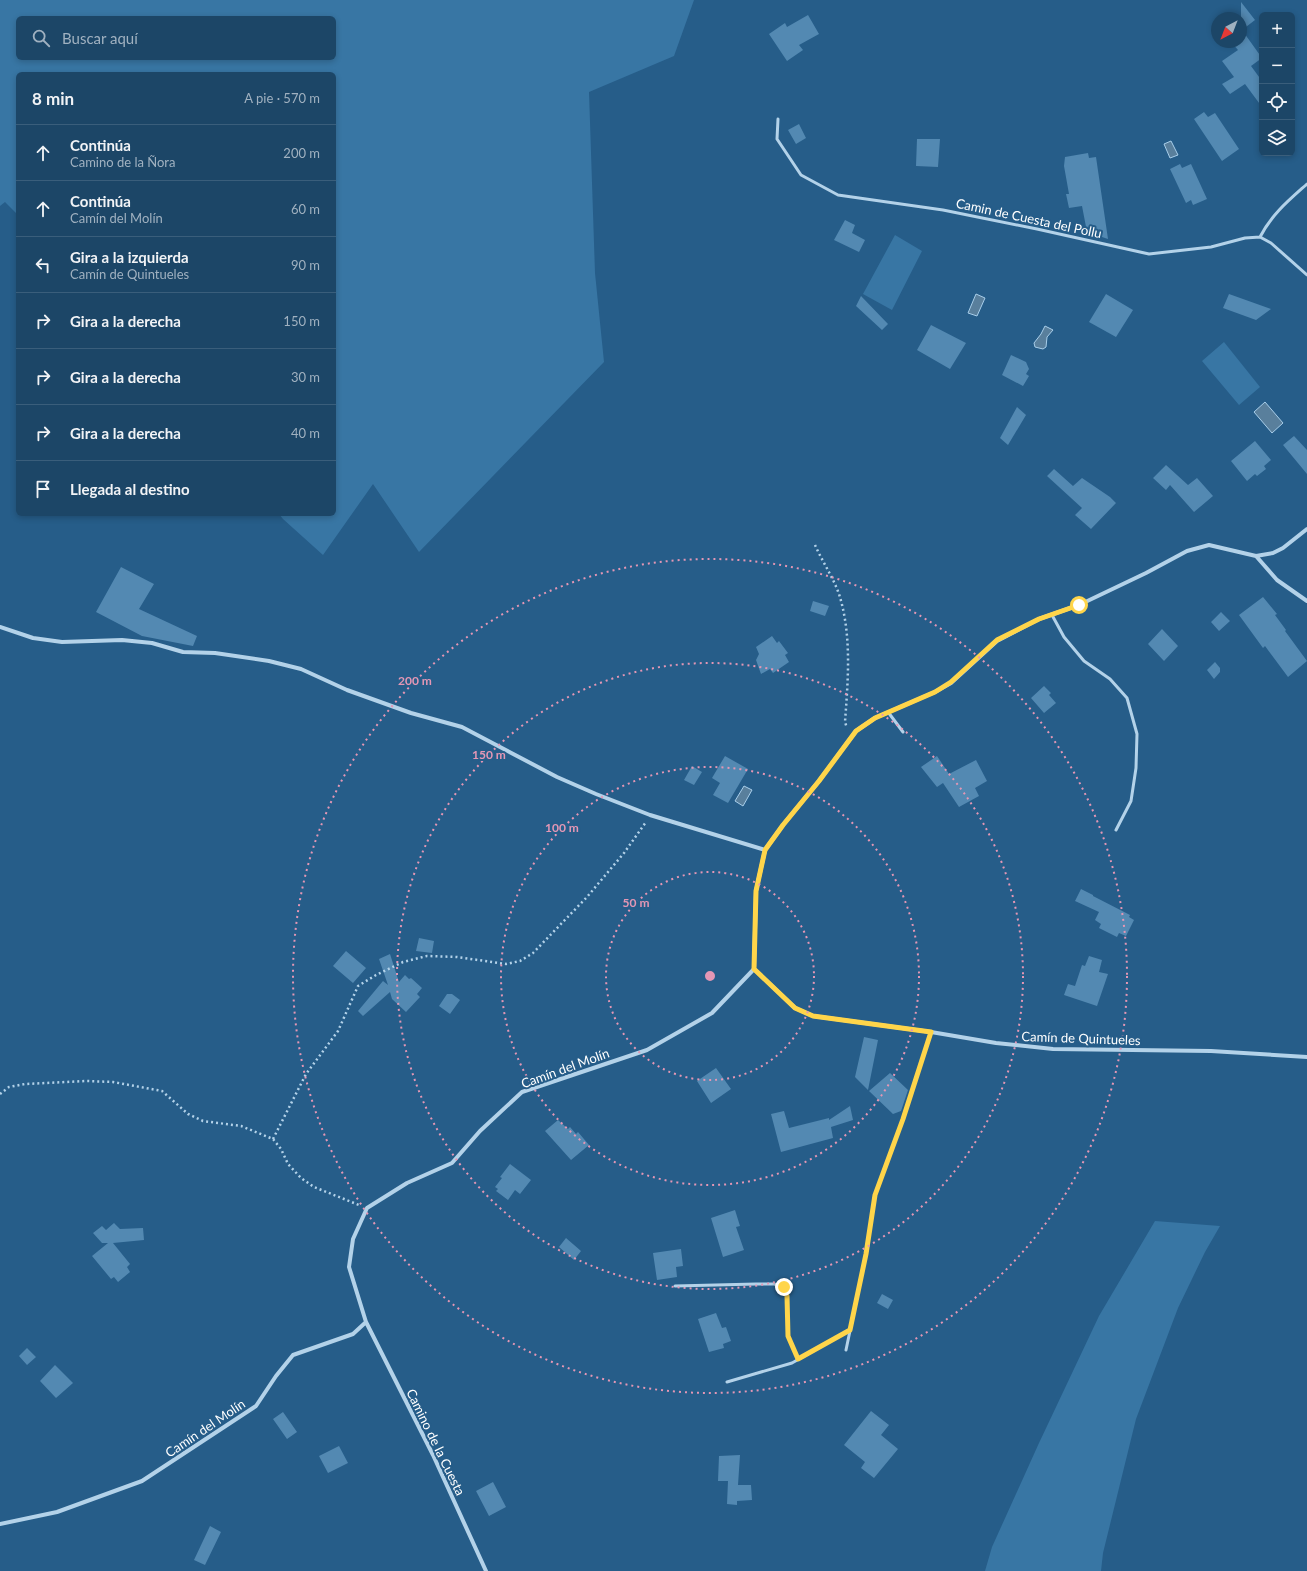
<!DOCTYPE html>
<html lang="es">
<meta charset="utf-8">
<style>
body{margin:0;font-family:Lato,sans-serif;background:#254d6d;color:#f1f3f6}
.controls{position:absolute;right:12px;top:12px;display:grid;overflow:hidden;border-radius:6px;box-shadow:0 2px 6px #0003}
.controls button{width:36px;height:36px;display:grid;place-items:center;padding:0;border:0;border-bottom:1px solid #3a5e7b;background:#1c4667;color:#f1f3f6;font:20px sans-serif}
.compass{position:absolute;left:1211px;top:12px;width:36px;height:36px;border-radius:50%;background:#1c4667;box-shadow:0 2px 6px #0003;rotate:222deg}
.stop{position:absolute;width:12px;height:12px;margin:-9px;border:3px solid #ffd54a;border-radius:50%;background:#fff}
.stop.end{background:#ffd54a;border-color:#fff;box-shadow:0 1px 4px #0008}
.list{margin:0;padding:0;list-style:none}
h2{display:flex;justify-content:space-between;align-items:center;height:52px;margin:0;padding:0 16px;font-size:17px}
h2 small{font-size:13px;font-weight:400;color:#a0b1c0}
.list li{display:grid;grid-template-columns:26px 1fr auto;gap:12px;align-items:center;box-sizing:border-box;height:56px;padding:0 16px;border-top:1px solid #3a5e7b}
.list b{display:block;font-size:15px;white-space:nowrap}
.list p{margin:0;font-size:13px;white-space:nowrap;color:#a0b1c0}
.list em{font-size:13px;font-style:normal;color:#a0b1c0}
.icon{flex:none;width:22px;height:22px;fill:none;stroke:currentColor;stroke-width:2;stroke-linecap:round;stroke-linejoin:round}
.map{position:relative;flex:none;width:1307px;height:1571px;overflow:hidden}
.search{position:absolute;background:#1c4667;box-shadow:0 2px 6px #0003;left:16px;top:16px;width:320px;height:44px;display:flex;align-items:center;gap:10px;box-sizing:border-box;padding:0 14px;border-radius:6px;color:#a0b1c0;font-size:15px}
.panel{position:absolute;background:#1c4667;box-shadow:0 2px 6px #0003;left:16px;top:72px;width:320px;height:444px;border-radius:6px}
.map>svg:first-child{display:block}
.green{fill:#3876a4;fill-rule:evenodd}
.water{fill:#597f9c;stroke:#a8ceea}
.building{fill:#5389b2}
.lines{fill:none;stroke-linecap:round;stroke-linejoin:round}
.path{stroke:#b3d2e9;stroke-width:2.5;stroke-dasharray:2 3;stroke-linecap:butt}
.lane{stroke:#b3d2e9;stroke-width:3}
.street{stroke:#b3d2e9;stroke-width:4}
.route{stroke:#ffd54a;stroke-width:5}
.ring{fill:none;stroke:#e497b5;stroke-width:2;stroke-dasharray:2 4}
.labels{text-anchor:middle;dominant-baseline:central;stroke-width:4;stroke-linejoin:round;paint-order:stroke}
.street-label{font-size:13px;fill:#fff;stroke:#265d89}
.centre{fill:#e497b5;stroke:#265d89;stroke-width:2}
.ring-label{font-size:12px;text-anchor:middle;font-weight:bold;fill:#e497b5;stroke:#265d89;stroke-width:4;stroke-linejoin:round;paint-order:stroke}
</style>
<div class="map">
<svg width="1307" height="1571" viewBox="0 0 1307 1571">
<rect width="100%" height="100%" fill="#265d89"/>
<path class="green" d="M0,0H694L674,56L589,92L595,273L604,362L419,552L373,484L323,555L283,519L279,514H334V74H18V215L5,202L0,206ZM18,18H334V58H18Z
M895,235L922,251L892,310L863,294Z
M1224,342L1260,387L1239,405L1202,361Z
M1155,1221L1220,1226L1205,1252L1178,1308L1136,1419L1103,1553L1101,1571H985L992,1547L1039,1443L1099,1316Z"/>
<path class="water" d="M1171,141L1178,155L1170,158L1164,144Z
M976,294L985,298L977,316L968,313Z
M1045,326L1053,330L1047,337L1046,347L1043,349L1035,347L1034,343L1041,334Z
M1265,402L1283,423L1272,433L1254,412Z
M744,786L752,790L743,806L735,801Z"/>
<path class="building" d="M1241,2L1255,20L1242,30L1262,58L1251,66L1262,81V107L1245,84L1230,94L1222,84L1234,77L1222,61L1238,50L1231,42H1241Z
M808,15L819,34L799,45L803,50L787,61L769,34L785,23L787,27Z
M1204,112L1208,117L1215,113L1239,149L1222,161L1194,119Z
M799,124L806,138L796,144L788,130Z
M917,139H940L938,167L916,166Z
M1088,153L1089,158L1096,157L1108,239L1087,232L1082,206L1069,208L1066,194H1069L1064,166L1065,157Z
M1180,164L1182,168L1191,164L1207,199L1193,205L1191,200L1186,203L1170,169Z
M845,220L855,225L852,233L865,240L859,252L834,240Z
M1106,294L1133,310L1116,337L1089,322Z
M1229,294L1271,309L1256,320L1223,308Z
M861,296L888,324L882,330L856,306Z
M931,325L966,343L950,369L917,350Z
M1011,355L1026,362L1029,369L1026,374L1029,376L1023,386L1002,375Z
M1017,407L1026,415L1008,445L1000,438Z
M1294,436L1307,450V474L1283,445Z
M1255,441L1271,460L1264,466L1266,469L1257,476L1255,474L1247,481L1231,461Z
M1166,465L1188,485L1197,478L1213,496L1194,512L1170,485L1166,490L1153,478Z
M1054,469L1073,486L1082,478L1110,497L1116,503L1091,529L1075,515L1082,508L1047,476Z
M121,567L154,584L139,609L197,636L193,646L142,636L96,612Z
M1263,597L1277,614L1275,615L1286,630L1285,631L1307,661L1288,677L1265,646L1263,648L1239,615Z
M813,601L829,606L825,616L810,611Z
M1221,612L1230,621L1219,631L1211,622Z
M1162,629L1178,646L1164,661L1148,644Z
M772,636L777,643L779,641L788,653L785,655L789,662L773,673L770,669L761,674L756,660L759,654L756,647Z
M1215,662L1220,668V672L1214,679L1207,670Z
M1044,686L1051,693L1049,695L1056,703L1044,713L1031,698Z
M725,756L748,769L728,803L713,795L720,783L712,778Z
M937,756L949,774L976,760L987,781L975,788L979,796L959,807L943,783L937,787L921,767Z
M692,766L702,772L694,785L684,780Z
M1081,889L1093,895V896L1130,915L1129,917L1134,920L1126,936L1119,933L1117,937L1099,928L1101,924L1095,920L1099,912L1075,901Z
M419,938L434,941L432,953L416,951Z
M346,951L366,968L353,983L333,966Z
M390,954L399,982L405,975L409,979L411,978L422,988L417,994L420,997L406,1012L392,999L390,992L363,1016L358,1011L383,981L388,985L379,959Z
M1089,956L1102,960L1099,972L1108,974L1097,1006L1064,995L1068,984L1075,986L1082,965L1085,966Z
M447,994H452L460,1000L450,1014L439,1006Z
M864,1037L878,1040L868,1090L855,1077Z
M716,1068L731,1089L711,1103L697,1081Z
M890,1073L908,1090L901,1111L893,1114L869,1091Z
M850,1106L853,1120L831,1127L833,1138L781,1152L771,1114L784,1111L789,1128L829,1118V1120Z
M558,1120L568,1129L570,1127L576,1134L578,1132L589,1145L571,1160L545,1131Z
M510,1164L531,1180L520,1194L515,1190L508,1200L496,1191L498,1189L495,1187L502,1178L500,1177Z
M735,1210L740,1226L736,1227L744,1250L723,1257L711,1218Z
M114,1223L120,1229L143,1228L144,1240L113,1243L130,1264L127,1267L130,1272L118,1282L114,1277L111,1279L92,1256L108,1243H102L93,1233L102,1226L106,1230Z
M566,1238L581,1251L574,1260L559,1247Z
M681,1249L683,1266L676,1267L677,1277L657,1280L653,1253Z
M882,1294L893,1300L888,1309L877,1303Z
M716,1313L722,1328L726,1327L731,1341L723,1344L724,1348L709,1352L698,1319Z
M27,1348L36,1357L27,1365L19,1356Z
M55,1365L73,1383L56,1398L40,1381Z
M871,1411L889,1425L881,1435L898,1449L874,1478L861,1468L865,1462L844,1445Z
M283,1412L297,1432L287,1439L273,1419Z
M339,1446L348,1463L328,1473L319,1456Z
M740,1455L738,1485H751L752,1500L737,1501V1505L727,1504L728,1481H718L719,1456Z
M493,1482L506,1507L489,1516L476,1491Z
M210,1526L221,1532L205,1565L194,1560Z"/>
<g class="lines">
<path class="path" d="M815,545C822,561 833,577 839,594C852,635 848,680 845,722L847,728
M0,1094L9,1087L25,1084L86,1081L113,1082L162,1091L188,1114L203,1121L241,1126L273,1139L281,1149L288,1164L301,1178L314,1187L359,1205
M273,1139L306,1074L338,1031L358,986L376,975L403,962L427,956L457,957L506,964L520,961L533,953L587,897L624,853L646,822"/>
<path class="lane" d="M778,119L777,139L801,175L838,195L943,210L1037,229L1149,254L1211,247L1245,238L1260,237L1271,243L1307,275
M1260,237C1272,214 1288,201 1307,184
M1052,615L1064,637L1084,661L1110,679L1127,698L1137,734L1136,768L1131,801L1116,830
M888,712L903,732
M675,1286L756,1284H774L784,1287L787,1296L788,1336L798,1359
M846,1350L866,1254L875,1195L903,1119L931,1032
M727,1382L792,1363L850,1330"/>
<path class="street" d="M1256,556L1277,580L1307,601
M0,627L33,638L62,642L122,640L152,643L183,652L215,653L269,661L301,669L347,690L411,713L462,727L557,777L596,794L650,815L765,850
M754,969L795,1008L813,1016L931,1032L996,1043L1053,1049L1211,1051L1307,1057
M366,1322L433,1455L486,1571
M0,1524L57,1512L142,1481L256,1406L276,1376L293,1355L353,1334L366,1322L349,1267L353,1239L367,1208L407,1183L452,1163L480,1131L522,1092L647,1050L712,1013L754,969L756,891L765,850L783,825L819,781L856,731L875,718L935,692L951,683L997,641L1039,619L1079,605L1146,573L1187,551L1209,545L1256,556L1273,553L1283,548L1307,529"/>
</g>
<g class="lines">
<path class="route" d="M784,1287L787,1296L788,1336L798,1359L850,1330L866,1254L875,1195L903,1119L931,1032L813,1016L795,1008L754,969L756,891L765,850L783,825L819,781L856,731L875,718L935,692L951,682L997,640L1039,619L1079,605"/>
</g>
<g class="ring">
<circle cx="710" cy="976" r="104"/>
<circle cx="710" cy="976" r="209"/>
<circle cx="710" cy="976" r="313"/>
<circle cx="710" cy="976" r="417"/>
</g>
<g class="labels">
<g class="street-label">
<text transform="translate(1029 218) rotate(12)">Camin de Cuesta del Pollu</text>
<text transform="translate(1081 1038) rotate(2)">Camín de Quintueles</text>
<text transform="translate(565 1068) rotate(-20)">Camín del Molín</text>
<text transform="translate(205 1428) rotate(-34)">Camín del Molín</text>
<text transform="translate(436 1442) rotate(64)">Camino de la Cuesta</text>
</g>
</g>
<circle cx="710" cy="976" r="6" class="centre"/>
<g class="ring-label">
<text x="415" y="685">200 m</text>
<text x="489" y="759">150 m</text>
<text x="562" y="832">100 m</text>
<text x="636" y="907">50 m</text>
</g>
</svg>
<div class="controls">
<button>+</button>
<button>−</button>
<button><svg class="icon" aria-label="locate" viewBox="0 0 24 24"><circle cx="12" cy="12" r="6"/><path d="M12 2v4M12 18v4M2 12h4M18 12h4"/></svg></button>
<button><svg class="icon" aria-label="layers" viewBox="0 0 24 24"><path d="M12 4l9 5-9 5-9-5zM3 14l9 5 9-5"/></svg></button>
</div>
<svg class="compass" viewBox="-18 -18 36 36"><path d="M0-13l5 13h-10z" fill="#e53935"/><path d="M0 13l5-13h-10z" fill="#a0b1c0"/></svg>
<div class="stop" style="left:1079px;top:605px"></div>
<div class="stop end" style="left:784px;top:1287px"></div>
<div class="search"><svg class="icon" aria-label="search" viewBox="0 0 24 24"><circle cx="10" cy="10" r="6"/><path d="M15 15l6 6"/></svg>Buscar aquí</div>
<section class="panel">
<h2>8 min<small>A pie · 570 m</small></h2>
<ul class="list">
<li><svg class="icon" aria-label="ahead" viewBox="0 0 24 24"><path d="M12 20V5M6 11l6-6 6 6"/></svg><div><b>Continúa</b><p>Camino de la Ñora</p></div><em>200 m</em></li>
<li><svg class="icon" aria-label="ahead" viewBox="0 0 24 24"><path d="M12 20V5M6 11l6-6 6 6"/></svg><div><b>Continúa</b><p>Camín del Molín</p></div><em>60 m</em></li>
<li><svg class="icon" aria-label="left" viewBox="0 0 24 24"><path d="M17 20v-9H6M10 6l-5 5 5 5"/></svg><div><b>Gira a la izquierda</b><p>Camín de Quintueles</p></div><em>90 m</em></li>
<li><svg class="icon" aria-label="right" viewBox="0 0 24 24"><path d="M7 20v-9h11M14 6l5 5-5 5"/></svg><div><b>Gira a la derecha</b></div><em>150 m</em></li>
<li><svg class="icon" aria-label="right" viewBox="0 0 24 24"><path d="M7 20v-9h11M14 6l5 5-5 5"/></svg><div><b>Gira a la derecha</b></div><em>30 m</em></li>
<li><svg class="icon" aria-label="right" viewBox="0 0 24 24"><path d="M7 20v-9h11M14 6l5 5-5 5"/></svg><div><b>Gira a la derecha</b></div><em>40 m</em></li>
<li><svg class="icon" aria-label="arrive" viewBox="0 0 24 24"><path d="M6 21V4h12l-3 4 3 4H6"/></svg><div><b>Llegada al destino</b></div></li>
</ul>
</section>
</div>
